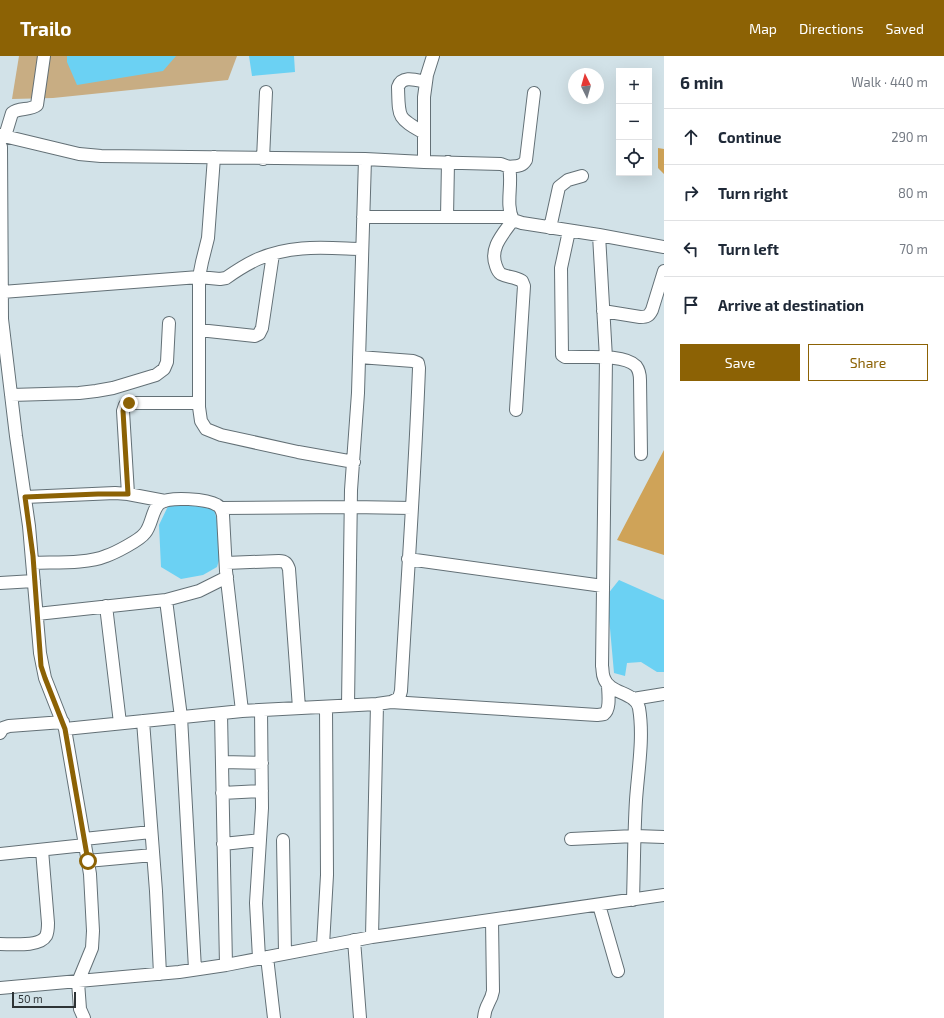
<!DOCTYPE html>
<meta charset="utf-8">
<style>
body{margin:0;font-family:"Exo 2",sans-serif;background:#f6f6f7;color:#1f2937}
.controls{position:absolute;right:12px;top:12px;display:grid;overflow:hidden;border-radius:0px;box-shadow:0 4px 16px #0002}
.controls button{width:36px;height:36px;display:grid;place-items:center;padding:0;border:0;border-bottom:1px solid #e0e1e3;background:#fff;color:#1f2937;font:20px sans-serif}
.compass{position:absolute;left:568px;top:12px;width:36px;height:36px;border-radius:50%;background:#fff;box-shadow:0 4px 16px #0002;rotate:355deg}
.scale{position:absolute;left:12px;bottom:10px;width:64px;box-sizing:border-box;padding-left:4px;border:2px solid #2e3436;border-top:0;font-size:11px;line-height:14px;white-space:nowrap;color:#2e3436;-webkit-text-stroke:3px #d2e2e8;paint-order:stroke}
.stop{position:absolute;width:12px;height:12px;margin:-9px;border:3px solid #8c6205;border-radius:50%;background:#fff}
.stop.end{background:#8c6205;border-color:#fff;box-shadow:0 1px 4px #0008}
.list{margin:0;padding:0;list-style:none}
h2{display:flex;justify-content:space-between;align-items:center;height:52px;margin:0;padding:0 16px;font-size:17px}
h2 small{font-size:13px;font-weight:400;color:#747a83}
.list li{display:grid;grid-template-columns:26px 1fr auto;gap:12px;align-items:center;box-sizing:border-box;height:56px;padding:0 16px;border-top:1px solid #e0e1e3}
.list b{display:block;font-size:15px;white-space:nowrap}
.list em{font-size:13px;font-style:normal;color:#747a83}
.actions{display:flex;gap:8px;padding:12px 16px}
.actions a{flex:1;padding:9px 0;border:1px solid #8c6205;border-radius:0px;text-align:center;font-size:14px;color:#8c6205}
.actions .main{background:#8c6205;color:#fff}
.icon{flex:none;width:22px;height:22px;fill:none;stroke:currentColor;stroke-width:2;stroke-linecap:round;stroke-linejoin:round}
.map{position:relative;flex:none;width:664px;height:962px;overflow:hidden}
header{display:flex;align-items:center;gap:24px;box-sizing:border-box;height:56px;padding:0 20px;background:#8c6205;color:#fff}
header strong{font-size:19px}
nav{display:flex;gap:22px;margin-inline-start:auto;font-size:14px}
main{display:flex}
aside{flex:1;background:#fff}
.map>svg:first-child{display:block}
.green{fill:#c8ad83}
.forest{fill:#cfa358}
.water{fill:#6bd1f3}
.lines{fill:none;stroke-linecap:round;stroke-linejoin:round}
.minor-casing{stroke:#637076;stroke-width:14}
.minor{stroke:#fff;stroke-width:12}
.route{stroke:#8c6205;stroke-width:5}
</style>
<header>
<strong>Trailo</strong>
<nav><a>Map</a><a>Directions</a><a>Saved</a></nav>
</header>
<main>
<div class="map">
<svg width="664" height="962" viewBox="0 0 664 962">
<rect width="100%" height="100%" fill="#d2e2e8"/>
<path class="green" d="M19,0H237L228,24L53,42L12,43Z"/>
<path class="forest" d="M658,92L664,93V118L658,112Z
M664,394V499L617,484Z"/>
<path class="water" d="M67,0H176L163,15L77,29L67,6Z
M249,0H294L295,16L252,20Z
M170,446L213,448L223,491L217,511L203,519L181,523L161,511L159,469Z
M619,524L664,544V616H657L641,606L627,607L625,620L614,617L607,539Z"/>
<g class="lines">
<g class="minor-casing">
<path id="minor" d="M424,77C397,61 399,63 398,31C402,19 416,24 426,26
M0,79L79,98L101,100L365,103L424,106L501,108L509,111C513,128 505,148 513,164L522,167L599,179L664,191
M5,80L12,57C19,51 30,55 37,49L44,0
M0,89L1,91L2,263L16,380L29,470L40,597L45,622L65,673L90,818L93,875L92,892L78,926L80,953L84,962
M214,101L208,182L202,206L199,221V351L201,365L206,373L221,379L298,396L354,406
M263,103L266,36
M424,106V41L427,19L433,0
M509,111C516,110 522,111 526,104L534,37
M363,161H511
M447,161L448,106
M513,164C503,178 489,192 496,210C497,213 498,216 501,218C507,221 515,221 522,225L524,230L516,354
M550,172L559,131L568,124L582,120
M569,175L561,212L562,299L565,301C583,302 624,297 636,310C639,314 640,319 640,324L641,398
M599,179L606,302L602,610C603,614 602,618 604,622C609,638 636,636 639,652C644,681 638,715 636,744C634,777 634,811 633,844
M2,236L199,221L220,223L226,222C236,215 247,208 258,203C293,188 325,192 362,193
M603,255L640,261C647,261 649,260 652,254L664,215
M199,274L255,280L259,278L262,272L273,198
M11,339L79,337L96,335L113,332L156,319L164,313L167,306L169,267
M128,438L123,355L125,349L129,347H199
M25,441L115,437L128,438L165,445
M221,452L351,451L412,452
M408,503L603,530
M33,507C54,506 87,508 106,500C115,497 140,484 145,477C152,469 152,453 160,447C170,440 207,443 217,449C221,451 222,455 223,459L226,515L242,655
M226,507L279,505C285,505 287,507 289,513L299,652
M0,527L34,525
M166,544L181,661L195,913
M106,550L120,667
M37,558L166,544L199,535L227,521
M633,643L664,638
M391,646L597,659C598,659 604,658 604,658C611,653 608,636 608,629
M348,649L351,434L358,337L365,103
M221,658L226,909
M143,665L156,835L160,918
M65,673L242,655L377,648L391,646L399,642L401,635C407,527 415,420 419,312L418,307L413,305L359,301
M0,677L3,672L9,670L63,666
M222,706L262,707
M222,737L262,735
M84,783L151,776
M571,783L635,780L664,781
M283,784L285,897
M223,788L260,784
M0,798L85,789
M87,805L153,799
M599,849L618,915
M372,881L377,648
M354,884L360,962
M0,888C12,888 40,891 46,880C48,876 48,872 48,867L42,794
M323,889L327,819L326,651
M267,901L274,962
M259,902L256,847L262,752L261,654
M0,932L179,916L226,909L372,881L664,839
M484,962C485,948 491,947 493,935L492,864"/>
</g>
<use href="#minor" class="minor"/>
</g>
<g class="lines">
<path class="route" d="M88,805L65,673L45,622L41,610L33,500L25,441L98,438H128L123,355L125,349L129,347"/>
</g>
</svg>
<div class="controls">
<button>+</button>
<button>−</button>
<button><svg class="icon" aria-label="locate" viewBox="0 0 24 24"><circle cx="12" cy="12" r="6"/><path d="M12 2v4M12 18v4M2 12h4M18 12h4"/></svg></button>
</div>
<svg class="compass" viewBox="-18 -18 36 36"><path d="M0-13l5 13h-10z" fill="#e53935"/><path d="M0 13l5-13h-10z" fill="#747a83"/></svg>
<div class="scale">50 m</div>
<div class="stop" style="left:88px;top:805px"></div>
<div class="stop end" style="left:129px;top:347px"></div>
</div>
<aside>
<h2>6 min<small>Walk · 440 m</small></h2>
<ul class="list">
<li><svg class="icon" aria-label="ahead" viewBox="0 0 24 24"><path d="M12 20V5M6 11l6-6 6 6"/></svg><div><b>Continue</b></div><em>290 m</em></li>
<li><svg class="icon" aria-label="right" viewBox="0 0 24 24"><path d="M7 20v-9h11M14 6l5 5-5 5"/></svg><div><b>Turn right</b></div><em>80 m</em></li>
<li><svg class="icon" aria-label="left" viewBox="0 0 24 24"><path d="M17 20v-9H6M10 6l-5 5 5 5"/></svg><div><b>Turn left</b></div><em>70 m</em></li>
<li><svg class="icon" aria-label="arrive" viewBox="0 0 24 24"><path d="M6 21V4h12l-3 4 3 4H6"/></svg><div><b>Arrive at destination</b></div></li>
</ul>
<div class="actions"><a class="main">Save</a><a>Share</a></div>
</aside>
</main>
